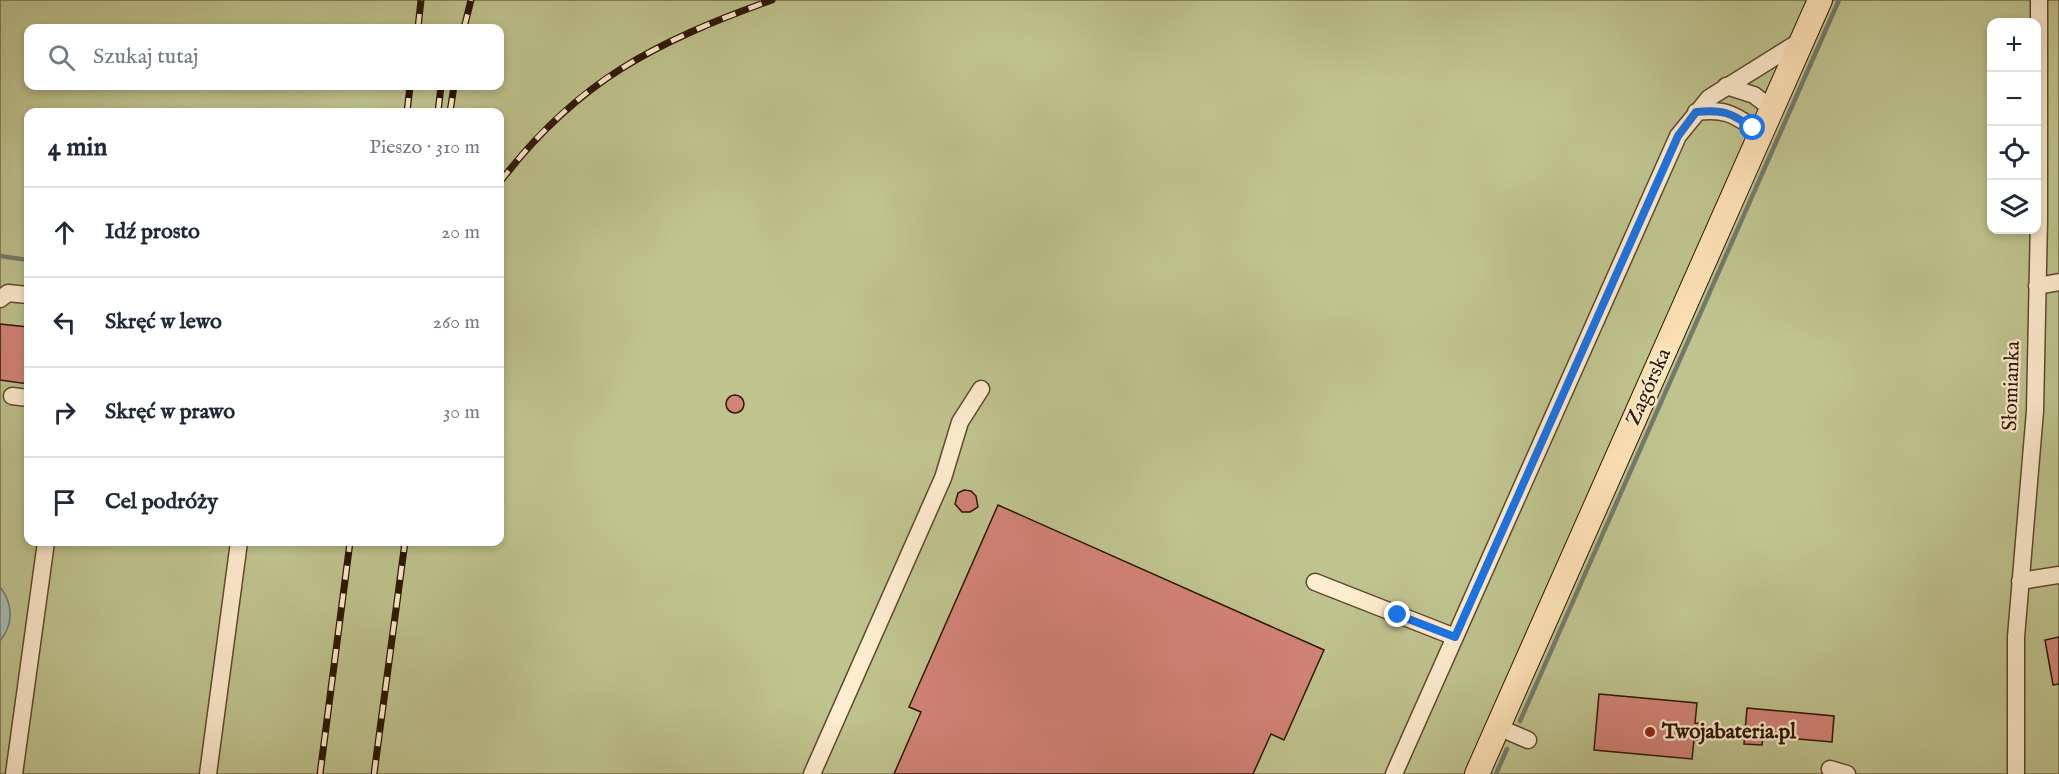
<!DOCTYPE html>
<html lang="pl">
<meta charset="utf-8">
<style>
body{margin:0;font-family:"IM FELL English",serif;background:#f6f6f7;color:#1f2937}
.controls{position:absolute;right:18px;top:18px;display:grid;overflow:hidden;border-radius:12px;box-shadow:0 3px 9px #0003}
.controls button{width:54px;height:54px;display:grid;place-items:center;padding:0;border:0;border-bottom:2px solid #e0e1e3;background:#fff;color:#1f2937;font:30px sans-serif}
.stop{position:absolute;width:18px;height:18px;margin:-14px;border:4px solid #1a73e8;border-radius:50%;background:#fff}
.stop.end{background:#1a73e8;border-color:#fff;box-shadow:0 2px 6px #0008}
.list{margin:0;padding:0;list-style:none}
h2{display:flex;justify-content:space-between;align-items:center;height:78px;margin:0;padding:0 24px;font-size:26px}
h2 small{font-size:20px;font-weight:400;color:#747a83}
.list li{display:grid;grid-template-columns:39px 1fr auto;gap:18px;align-items:center;box-sizing:border-box;height:90px;padding:0 24px;border-top:2px solid #e0e1e3}
.list b{display:block;font-size:22px;white-space:nowrap}
.list em{font-size:20px;font-style:normal;color:#747a83}
.icon{flex:none;width:33px;height:33px;fill:none;stroke:currentColor;stroke-width:2;stroke-linecap:round;stroke-linejoin:round}
.map{position:relative;flex:none;width:2059px;height:774px;overflow:hidden}
.search{position:absolute;background:#fff;box-shadow:0 3px 9px #0003;left:24px;top:24px;width:480px;height:66px;display:flex;align-items:center;gap:15px;box-sizing:border-box;padding:0 21px;border-radius:12px;color:#747a83;font-size:22px}
.panel{position:absolute;background:#fff;box-shadow:0 3px 9px #0003;left:24px;top:108px;width:480px;height:438px;border-radius:12px}
.map>svg:first-child{display:block}
.green{fill:#bfc48f;stroke:#756c48;stroke-width:1.5;fill-rule:evenodd}
.water{fill:#a3bdb6;stroke:#737a6d;stroke-width:1.5}
.lines{fill:none;stroke-linecap:round;stroke-linejoin:round}
.stream{stroke:#737a6d;stroke-width:4.5}
.building{fill:#d38378;stroke:#2b1500;stroke-width:1.5}
.minor-casing{stroke:#60482e;stroke-width:19}
.highway-casing{stroke:#2b1500;stroke-width:26}
.minor{stroke:#ffedd0;stroke-width:16}
.highway{stroke:#ffe3b7;stroke-width:24}
.rail-casing{stroke:#2b1500;stroke-width:7}
.rail{stroke:#ffedd0;stroke-width:4.5;stroke-dasharray:14;stroke-linecap:butt}
.route{stroke:#1a73e8;stroke-width:8}
.poi-dot{fill:#8f2418;stroke:#ffedd0;stroke-width:2}
.labels{text-anchor:middle;dominant-baseline:central;stroke-width:4.5;stroke-linejoin:round;paint-order:stroke}
.street-label{font-size:21px;fill:#2b1500;stroke:#ffedd0}
.poi-label{font-size:21px;font-weight:bold;fill:#2b1500;stroke:#ffedd0;text-anchor:start}
</style>
<div class="map">
<svg width="2059" height="774" viewBox="0 0 2059 774">
<rect width="100%" height="100%" fill="#ffe3b7"/>
<filter id="stains"><feTurbulence type="fractalNoise" baseFrequency=".00333" numOctaves="4"/><feColorMatrix values="0 0 0 0 .2 0 0 0 0 .09 0 0 0 0 .02 0 0 0 .5 -.17"/></filter>
<radialGradient id="worn" r=".72"><stop offset=".6" stop-color="#630" stop-opacity="0"/><stop offset="1" stop-color="#630" stop-opacity=".3"/></radialGradient>
<path class="green" d="M0,0H2059V774H0ZM1992,22H2036V230H1992ZM28,28H500V86H28ZM28,112H500V542H28Z"/>
<path class="water" d="M0,587C13,603 14,624 0,641Z"/>
<g class="lines">
<path class="stream" d="M0,256L28,260
M1520,721L1839,0
M1496,774L1507,749"/>
</g>
<path class="building" d="M0,324L28,327V384L0,380Z
M726 404a9 9 0 1 1 18 0a9 9 0 1 1-18 0Z
M964,490L971,491L976,496L978,507L970,512H962L955,504L958,493Z
M998,505L1324,650L1284,740L1271,734L1253,774H894L921,712L909,707Z
M2059,637V684L2053,685L2045,640Z
M1599,694L1697,703L1695,723L1705,724L1703,741L1694,740L1692,759L1594,750Z
M1747,708L1834,716L1832,742L1763,736L1762,745L1744,744Z"/>
<g class="lines">
<g class="minor-casing">
<path id="minor" d="M1726,86L1754,95L1772,109
M1696,112C1729,108 1735,116 1762,133
M2037,286L2059,282
M0,299L8,293L28,295
M12,396L28,398
M2020,581L2059,575
M1315,582L1455,637
M1498,727L1528,740
M1830,769L1847,774
M14,774L46,542
M208,774L239,542
M812,774L943,478L960,422L981,389
M1394,774L1678,136L1709,98L1802,40
M2016,774V637L2035,411L2039,219V0"/>
</g>
<g class="highway-casing">
<path id="highway" d="M1477,774L1820,0"/>
</g>
<use href="#minor" class="minor"/>
<use href="#highway" class="highway"/>
<g class="rail-casing">
<path id="rail" d="M418,28L421,0
M464,28L471,0
M407,112L410,86
M438,112L441,86
M450,112L454,86
M500,182C577,81 655,42 772,0
M320,774L350,542
M374,774L405,542"/>
</g>
<use href="#rail" class="rail"/>
</g>
<g class="lines">
<path class="route" d="M1398,615L1455,637L1678,136L1696,112C1723,109 1731,113 1753,128"/>
</g>
<circle class="poi-dot" cx="1650" cy="732" r="6"/>
<g class="labels">
<g class="street-label">
<text transform="translate(2012 386) rotate(-88)">Słomianka</text>
<text transform="translate(1649 387) rotate(-66)">Zagórska</text>
</g>
<g class="poi-label">
<text x="1662" y="732">Twojabateria.pl</text>
</g>
</g>
<rect width="100%" height="100%" filter="url(#stains)"/>
<rect width="100%" height="100%" fill="url(#worn)"/>
</svg>
<div class="controls">
<button>+</button>
<button>−</button>
<button><svg class="icon" aria-label="locate" viewBox="0 0 24 24"><circle cx="12" cy="12" r="6"/><path d="M12 2v4M12 18v4M2 12h4M18 12h4"/></svg></button>
<button><svg class="icon" aria-label="layers" viewBox="0 0 24 24"><path d="M12 4l9 5-9 5-9-5zM3 14l9 5 9-5"/></svg></button>
</div>
<div class="stop" style="left:1753px;top:128px"></div>
<div class="stop end" style="left:1398px;top:615px"></div>
<div class="search"><svg class="icon" aria-label="search" viewBox="0 0 24 24"><circle cx="10" cy="10" r="6"/><path d="M15 15l6 6"/></svg>Szukaj tutaj</div>
<section class="panel">
<h2>4 min<small>Pieszo · 310 m</small></h2>
<ul class="list">
<li><svg class="icon" aria-label="ahead" viewBox="0 0 24 24"><path d="M12 20V5M6 11l6-6 6 6"/></svg><div><b>Idź prosto</b></div><em>20 m</em></li>
<li><svg class="icon" aria-label="left" viewBox="0 0 24 24"><path d="M17 20v-9H6M10 6l-5 5 5 5"/></svg><div><b>Skręć w lewo</b></div><em>260 m</em></li>
<li><svg class="icon" aria-label="right" viewBox="0 0 24 24"><path d="M7 20v-9h11M14 6l5 5-5 5"/></svg><div><b>Skręć w prawo</b></div><em>30 m</em></li>
<li><svg class="icon" aria-label="arrive" viewBox="0 0 24 24"><path d="M6 21V4h12l-3 4 3 4H6"/></svg><div><b>Cel podróży</b></div></li>
</ul>
</section>
</div>
